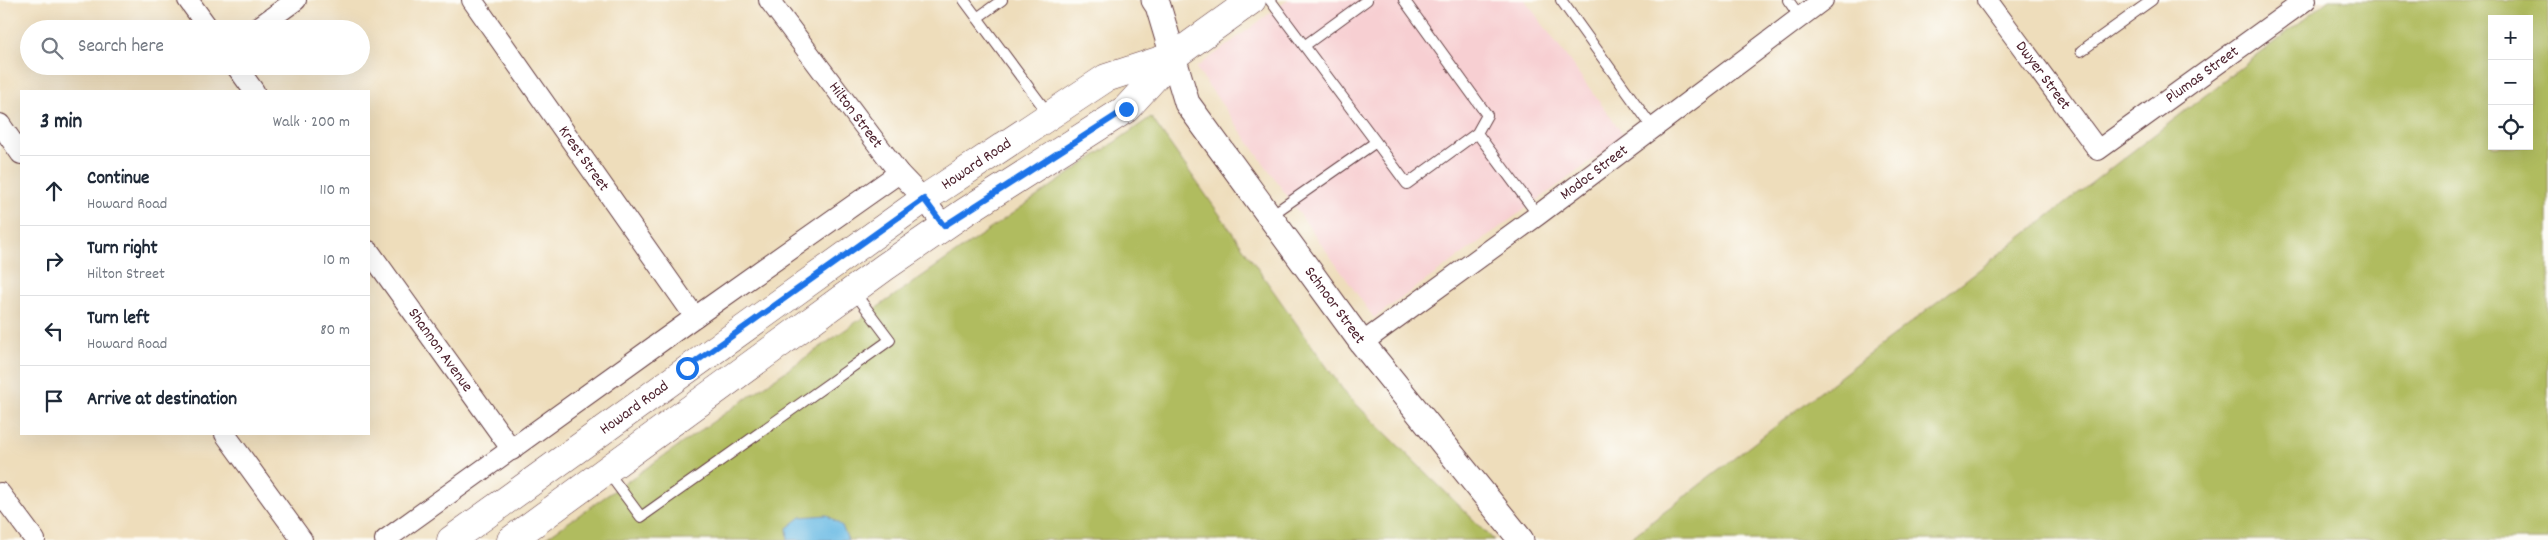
<!DOCTYPE html>
<meta charset="utf-8">
<style>
body{margin:0;font-family:Dekko,sans-serif;background:#f6f6f7;color:#1f2937}
.controls{position:absolute;right:15px;top:15px;display:grid;overflow:hidden;border-radius:0px;box-shadow:0 5px 20px #0002}
.controls button{width:45px;height:45px;display:grid;place-items:center;padding:0;border:0;border-bottom:1px solid #e0e1e3;background:#fff;color:#1f2937;font:25px sans-serif}
.stop{position:absolute;width:15px;height:15px;margin:-11px;border:4px solid #1a73e8;border-radius:50%;background:#fff}
.stop.end{background:#1a73e8;border-color:#fff;box-shadow:0 1px 5px #0008}
.list{margin:0;padding:0;list-style:none}
h2{display:flex;justify-content:space-between;align-items:center;height:65px;margin:0;padding:0 20px;font-size:21px}
h2 small{font-size:16px;font-weight:400;color:#747a83}
.list li{display:grid;grid-template-columns:32px 1fr auto;gap:15px;align-items:center;box-sizing:border-box;height:70px;padding:0 20px;border-top:1px solid #e0e1e3}
.list b{display:block;font-size:19px;white-space:nowrap}
.list p{margin:0;font-size:16px;white-space:nowrap;color:#747a83}
.list em{font-size:16px;font-style:normal;color:#747a83}
.icon{flex:none;width:28px;height:28px;fill:none;stroke:currentColor;stroke-width:2;stroke-linecap:round;stroke-linejoin:round}
.map{position:relative;flex:none;width:2548px;height:540px;overflow:hidden}
.search{position:absolute;background:#fff;box-shadow:0 5px 20px #0002;left:20px;top:20px;width:350px;height:55px;display:flex;align-items:center;gap:12px;box-sizing:border-box;padding:0 18px;border-radius:28px;color:#747a83;font-size:19px}
.panel{position:absolute;background:#fff;box-shadow:0 5px 20px #0002;left:20px;top:90px;width:350px;height:345px;border-radius:0px}
.map>svg:first-child{display:block}
.built{fill:#f7cfd2}
.green{fill:#b0bc5e;stroke:#7d6e44;fill-rule:evenodd}
.water{fill:#69bae4;stroke:#5a6c88}
.lines{fill:none;stroke-linecap:round;stroke-linejoin:round}
.service-casing{stroke:#633c41;stroke-width:12}
.minor-casing{stroke:#633c41;stroke-width:22}
.tertiary-casing{stroke:#633c41;stroke-width:27}
.secondary-casing{stroke:#633c41;stroke-width:29}
.service{stroke:#fff;stroke-width:10}
.minor{stroke:#fff;stroke-width:20}
.tertiary{stroke:#fff;stroke-width:25}
.secondary{stroke:#fff;stroke-width:28}
.route{stroke:#1a73e8;stroke-width:6}
.labels{text-anchor:middle;dominant-baseline:central;stroke-width:4;stroke-linejoin:round;paint-order:stroke}
.street-label{font-size:16px;fill:#4a1f2b;stroke:#fdfcf7}
</style>
<div class="map">
<svg width="2548" height="540" viewBox="0 0 2548 540">
<rect width="100%" height="100%" fill="#fdfcf7"/>
<filter id="ink" filterUnits="userSpaceOnUse"><feTurbulence type="fractalNoise" baseFrequency=".02" numOctaves="2"/><feDisplacementMap in="SourceGraphic" scale="10" xChannelSelector="R" yChannelSelector="G"/><feConvolveMatrix kernelMatrix="1 2 1 2 8 2 1 2 1" color-interpolation-filters="sRGB"/></filter>
<filter id="wash" filterUnits="userSpaceOnUse"><feTurbulence type="fractalNoise" baseFrequency=".0096" numOctaves="4" result="noise"/><feDisplacementMap in="SourceGraphic" scale="20" xChannelSelector="R" yChannelSelector="G"/><feGaussianBlur stdDeviation="1.12" result="paint"/><feColorMatrix in="noise" values="0 0 0 0 0 0 0 0 0 0 0 0 0 0 0 0 0 1.4 0 .05"/><feComposite in="paint" operator="in"/></filter>
<g filter="url(#wash)">
<rect width="100%" height="100%" fill="#edb"/>
<path class="built" d="M1288,0H1525L1625,137L1374,318L1196,68Z"/>
<path class="green" d="M2329,0H2548V540H1628ZM2492,19H2529V146H2492Z
M1151,117L1346,394L1494,540H543Z"/>
<path class="water" d="M827,515L842,526L848,540H788L787,528L801,517Z"/>
</g>
<g filter="url(#ink)">
<g class="lines">
<g class="service-casing">
<path id="service" d="M964,0L1050,116
M1270,0L1376,142
M1404,0L1487,115L1477,133
M1561,0L1653,128
M1788,0L1800,17
M977,18L1002,0
M1304,46L1367,0
M2081,51L2152,0
M1270,216L1376,142L1407,184L1477,133L1538,215
M607,471L641,517L890,340L854,292"/>
</g>
<g class="minor-casing">
<g id="minor">
<path d="M188,0L209,29"/>
<path id="s1" d="M472,0L695,317"/>
<path id="s2" d="M769,0L899,173L924,199L944,226"/>
<path id="s3" d="M1987,0L2098,150L2306,0"/>
<path d="M256,29L296,0"/>
<path d="M236,66L254,91"/>
<path d="M0,124L21,154"/>
<path id="s4" d="M369,251L512,450"/>
<path id="s5" d="M1362,343L1538,215L1823,0"/>
<path d="M225,434L302,540"/>
<path d="M0,493L35,540"/>
<path d="M385,540L695,317L899,173"/>
</g>
</g>
<g class="tertiary-casing">
<g id="tertiary">
<path id="s6" d="M1154,0L1158,6L1187,103L1362,343L1521,540"/>
</g>
</g>
<g class="secondary-casing">
<g id="secondary">
<path id="s7" d="M451,540L924,199L1106,78L1173,56"/>
<path d="M511,540L885,267L965,212L1126,109L1174,56L1252,0"/>
</g>
</g>
<use href="#service" class="service"/>
<use href="#minor" class="minor"/>
<use href="#tertiary" class="tertiary"/>
<use href="#secondary" class="secondary"/>
</g>
</g>
<g class="lines" filter="url(#ink)">
<path class="route" d="M687,368L924,199L944,226L1126,109"/>
</g>
<g class="labels">
<g class="street-label">
<text stroke="none"><textPath href="#s3" startOffset="94">Dwyer Street</textPath></text>
<text stroke="none"><textPath href="#s3" startOffset="315">Plumas Street</textPath></text>
<text stroke="none"><textPath href="#s2" startOffset="144">Hilton Street</textPath></text>
<text stroke="none"><textPath href="#s1" startOffset="194">Krest Street</textPath></text>
<text stroke="none"><textPath href="#s7" startOffset="646">Howard Road</textPath></text>
<text stroke="none"><textPath href="#s5" startOffset="288">Modoc Street</textPath></text>
<text stroke="none"><textPath href="#s6" startOffset="359">Schnoor Street</textPath></text>
<text stroke="none"><textPath href="#s4" startOffset="122">Shannon Avenue</textPath></text>
<text stroke="none"><textPath href="#s7" startOffset="226">Howard Road</textPath></text>
</g>
</g>
</svg>
<div class="controls">
<button>+</button>
<button>−</button>
<button><svg class="icon" aria-label="locate" viewBox="0 0 24 24"><circle cx="12" cy="12" r="6"/><path d="M12 2v4M12 18v4M2 12h4M18 12h4"/></svg></button>
</div>
<div class="stop" style="left:687px;top:368px"></div>
<div class="stop end" style="left:1126px;top:109px"></div>
<div class="search"><svg class="icon" aria-label="search" viewBox="0 0 24 24"><circle cx="10" cy="10" r="6"/><path d="M15 15l6 6"/></svg>Search here</div>
<section class="panel">
<h2>3 min<small>Walk · 200 m</small></h2>
<ul class="list">
<li><svg class="icon" aria-label="ahead" viewBox="0 0 24 24"><path d="M12 20V5M6 11l6-6 6 6"/></svg><div><b>Continue</b><p>Howard Road</p></div><em>110 m</em></li>
<li><svg class="icon" aria-label="right" viewBox="0 0 24 24"><path d="M7 20v-9h11M14 6l5 5-5 5"/></svg><div><b>Turn right</b><p>Hilton Street</p></div><em>10 m</em></li>
<li><svg class="icon" aria-label="left" viewBox="0 0 24 24"><path d="M17 20v-9H6M10 6l-5 5 5 5"/></svg><div><b>Turn left</b><p>Howard Road</p></div><em>80 m</em></li>
<li><svg class="icon" aria-label="arrive" viewBox="0 0 24 24"><path d="M6 21V4h12l-3 4 3 4H6"/></svg><div><b>Arrive at destination</b></div></li>
</ul>
</section>
</div>
